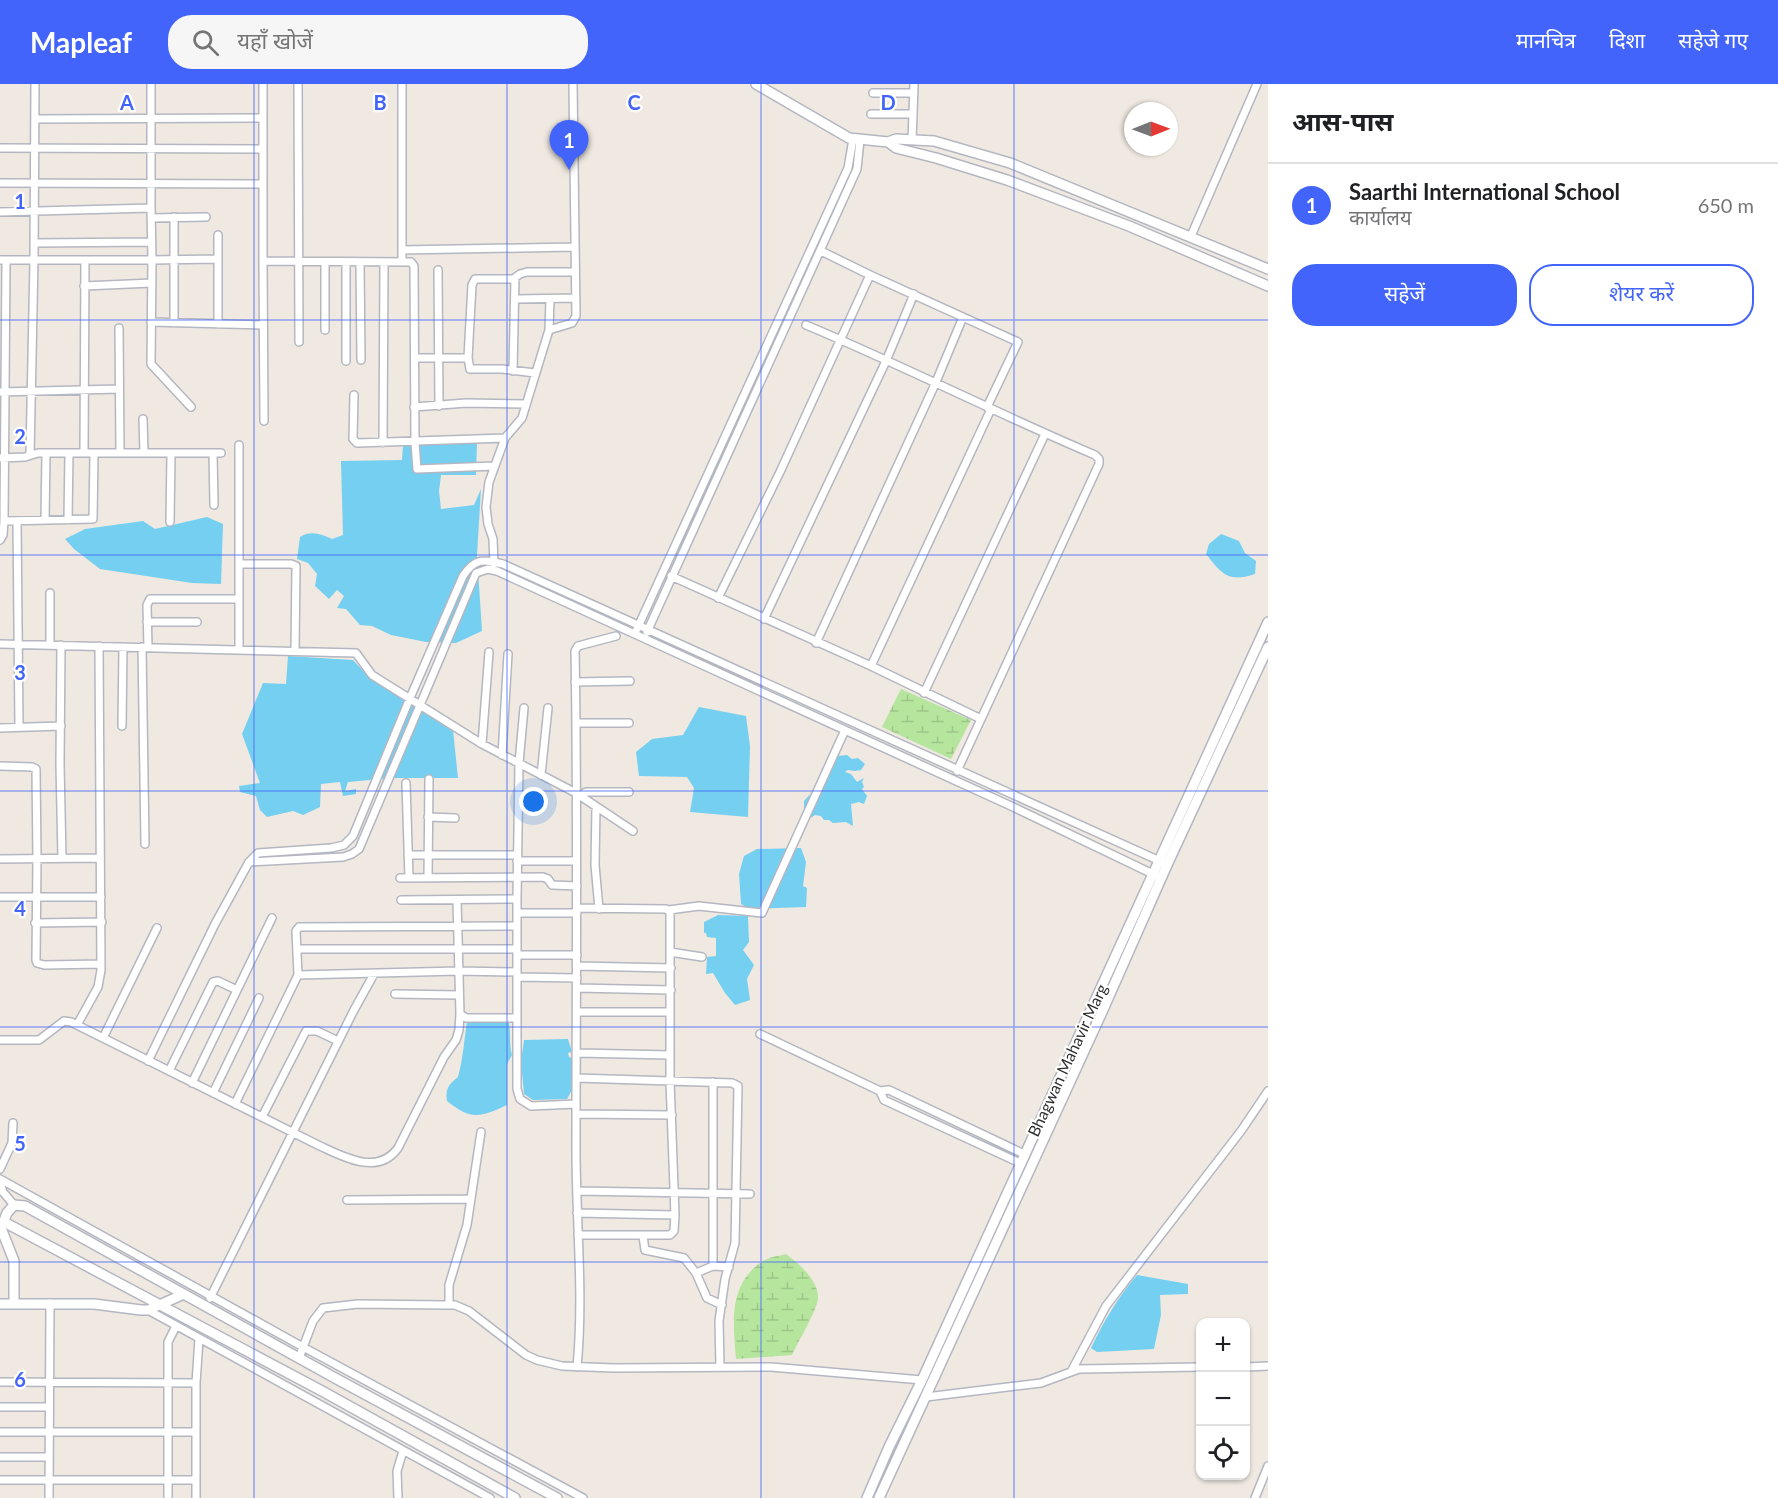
<!DOCTYPE html>
<html lang="hi">
<meta charset="utf-8">
<style>
body{margin:0;font-family:Lato,"Noto Sans Devanagari",sans-serif;background:#f6f6f6;color:#202124}
.controls{position:absolute;right:18px;bottom:18px;display:grid;overflow:hidden;border-radius:12px;box-shadow:0 2px 4px #0004}
.controls button{width:54px;height:54px;display:grid;place-items:center;padding:0;border:0;border-bottom:2px solid #e0e0e0;background:#fff;color:#202124;font:30px sans-serif}
.compass{position:absolute;left:1124px;top:18px;width:54px;height:54px;border-radius:50%;background:#fff;box-shadow:0 2px 4px #0004;rotate:89deg}
.you{position:absolute;left:534px;top:718px;width:21px;height:21px;margin:-15px;border:4px solid #fff;border-radius:50%;background:#1a73e8;box-shadow:0 0 0 9px #1a73e833}
.badge{display:grid;place-items:center;width:39px;height:39px;border-radius:50%;background:#4264fb;color:#fff;font-size:20px;font-weight:700}
.pin{position:absolute;translate:-50% -50px;filter:drop-shadow(0 2px 3px #0008)}
.pin::after{content:'';position:absolute;top:32px;width:21px;height:18px;background:inherit;clip-path:polygon(0 0,100% 0,50% 100%)}
.list{margin:0;padding:0;list-style:none}
h2{display:flex;justify-content:space-between;align-items:center;height:78px;margin:0;padding:0 24px;font-size:26px}
h2 small{font-size:20px;font-weight:400;color:#757577}
.list li{display:grid;grid-template-columns:39px 1fr auto;gap:18px;align-items:center;box-sizing:border-box;height:84px;padding:0 24px;border-top:2px solid #e0e0e0}
.list b{display:block;font-size:22px;white-space:nowrap}
.list p{margin:0;font-size:20px;white-space:nowrap;color:#757577}
.list em{font-size:20px;font-style:normal;color:#757577}
.actions{display:flex;gap:12px;padding:18px 24px}
.actions a{flex:1;padding:14px 0;border:2px solid #4264fb;border-radius:24px;text-align:center;font-size:21px;color:#4264fb}
.actions .main{background:#4264fb;color:#fff}
.icon{flex:none;width:33px;height:33px;fill:none;stroke:currentColor;stroke-width:2;stroke-linecap:round;stroke-linejoin:round}
.map{position:relative;flex:none;width:1268px;height:1414px;overflow:hidden}
header{display:flex;align-items:center;gap:36px;box-sizing:border-box;height:84px;padding:0 30px;background:#4264fb;color:#fff}
header strong{font-size:28px}
nav{display:flex;gap:33px;margin-inline-start:auto;font-size:21px}
.search{width:420px;height:54px;background:#f6f6f6;display:flex;align-items:center;gap:15px;box-sizing:border-box;padding:0 21px;border-radius:24px;color:#757577;font-size:22px}
main{display:flex}
aside{flex:1;background:#fff}
.map>svg:first-child{display:block}
.wetland{fill:url(#wetland-marsh)}
.water{fill:#75cff0}
.lines{fill:none;stroke-linecap:round;stroke-linejoin:round}
.street-casing{stroke:#b4b7c1;stroke-width:10}
.secondary-casing{stroke:#b4b7c1;stroke-width:12}
.street{stroke:#fff;stroke-width:7}
.secondary{stroke:#fff;stroke-width:9}
.grid{fill:none;stroke:#4264fb;stroke-width:1.5;stroke-opacity:0.55}
.labels{text-anchor:middle;dominant-baseline:central;stroke-width:4.5;stroke-linejoin:round;paint-order:stroke}
.street-label{font-size:16px;fill:#2e2e2e;stroke:#fff}
.grid-label{font-size:20px;text-anchor:middle;font-weight:bold;fill:#4264fb;stroke:#fff;stroke-width:4.5;stroke-linejoin:round;paint-order:stroke}
</style>
<header>
<strong>Mapleaf</strong>
<div class="search"><svg class="icon" aria-label="search" viewBox="0 0 24 24"><circle cx="10" cy="10" r="6"/><path d="M15 15l6 6"/></svg>यहाँ खोजें</div>
<nav><a>मानचित्र</a><a>दिशा</a><a>सहेजे गए</a></nav>
</header>
<main>
<div class="map">
<svg width="1268" height="1414" viewBox="0 0 1268 1414">
<defs>
<pattern id="wetland-marsh" width="20" height="14" patternUnits="userSpaceOnUse" patternTransform="scale(1.5)"><rect width="20" height="14" fill="#b6e59e"/><path d="M1 5h8M5 5V1M11 12h8M15 12V8" fill="none" stroke="#9dc588"/></pattern>
</defs>
<rect width="100%" height="100%" fill="#efe9e1"/>
<path class="wetland" d="M901,605L971,636L951,675L882,643Z
M786,1170C799,1180 819,1196 818,1215C816,1228 798,1258 792,1271L736,1275C733,1238 728,1200 763,1177C769,1173 779,1172 786,1170Z"/>
<path class="water" d="M477,358L476,391H441L439,407L441,425L474,421L481,405L477,471L482,547L456,559L426,558L391,551L372,542L360,541L346,525L337,524L344,512L337,506L329,515L315,502L317,490L308,479L297,475L300,453C311,446 321,450 332,455L343,451L341,377L402,376L403,362Z
M207,433L223,440L221,500L192,499L100,485L74,465L65,455L85,445L143,437L155,445Z
M1221,450L1239,457L1245,469L1256,477L1255,490C1228,499 1222,490 1206,470L1209,460Z
M288,572L353,576L372,596L453,646L458,694H392L348,698L345,707L356,705V710L343,712L340,698L321,700L320,723L303,731L293,727L267,733L260,726L256,712L240,708L239,702L260,699L242,650L263,599L286,600Z
M699,623L746,632L750,662L748,733L690,728L694,704L687,693L639,692L636,668L652,655L683,651Z
M847,671L852,675L858,674L865,680L861,686L855,687L848,686L845,688L851,690L857,698L864,694L862,698L864,703L862,705L867,712L864,720L859,718L851,720L853,742L846,738L833,739L829,736H824L821,732L815,731L809,735L804,730V717L820,700L838,672Z
M801,764L806,778L803,802L807,804L806,823L750,825L741,820L739,790L744,772L757,765Z
M718,831L748,832L749,858L743,866L754,881L747,895L750,916L735,921L725,909L713,889L706,890L707,873L716,872V854L707,853L706,849H704V838Z
M467,938L509,939C511,951 509,960 512,971L507,980V1021C479,1034 471,1036 447,1017C445,1005 449,1000 458,993C463,975 464,957 467,938Z
M568,955L572,968L568,969L569,973L572,974L573,1004L567,1015L533,1016L524,1010L521,977L524,956Z
M1137,1191L1188,1200V1210L1160,1211L1161,1231L1154,1265L1097,1268L1091,1264C1104,1237 1118,1213 1137,1191Z"/>
<g class="lines">
<g class="street-casing">
<path id="street" d="M151,0V124
M298,0L299,258
M873,9H914
M871,30H913L914,0
M35,35L263,34
M912,56L913,30
M0,64L263,65
M0,99L263,100
M0,128L151,124L152,176L218,175
M174,133V239
M151,134L206,133
M218,151V240
M1191,152L1257,0
M34,159L151,158
M402,166L574,163
M821,167L870,191
M0,176H152L151,280L191,323
M263,177V0
M346,178V277
M360,178L361,276
M402,178V0
M438,186L439,322
M84,202L152,199
M516,215L576,214
M151,238L262,241
M806,241C904,282 998,330 1095,371L1099,375V380L957,687
M119,244L120,369
M325,246V178
M549,246L572,239L576,232L573,0
M415,274H468L470,285H502L535,289
M468,274L472,201L475,195H513L520,190L527,188H575
M513,287L515,194
M0,308L119,305
M354,311L353,355L357,359L505,354
M414,323L466,319L526,320
M143,335L144,369
M264,337L263,177L411,178L414,182L415,359L417,385L494,382
M383,359L384,178
M84,369L85,177
M213,369L214,421
M30,371L34,176L35,0
M0,374L25,373L38,369H221
M45,436L46,369
M68,436L69,369
M4,437L93,435L94,369
M17,437L19,643
M170,438L171,369
M0,456L3,451L4,437L6,176
M239,480H291L296,482L295,566
M494,480L493,455L488,440L486,423L489,398L505,354L522,334L549,246L550,215
M671,492L871,582L981,635
M50,509V561
M718,514L780,388L870,191L1018,258L987,323
M764,535L886,277L914,210
M147,538H197
M637,545L848,84L853,55
M647,548L857,85L860,56
M816,559L936,298L963,233
M0,560L356,569L372,591L482,660L576,709L633,747
M61,561L60,681L62,774
M142,563L145,760
M148,563L147,521L150,515H239
M239,565V361
M871,582L991,325
M575,598L630,597
M924,609L1045,350
M524,624L519,679L517,815V1005L520,1015L531,1022L576,1020
M576,639H629
M122,642L123,563
M0,644L61,642
M482,660L489,568
M502,671L508,570
M0,682L32,683L36,685L37,775L36,876L37,879L44,881L101,880
M541,691L548,624
M406,699L409,794
M580,712L586,708H629
M596,723L595,781L599,825
M428,733L455,734
M408,771H517
M0,775L100,774
M517,777H576
M249,778L343,773L352,770L359,765L476,489L488,485L497,487L1011,722L1157,792
M400,794L543,793L548,795L552,801L577,802
M428,794L429,695
M0,813H101
M401,816L517,815
M457,816L460,930L466,934H517
M577,824L666,825L670,828V997L675,1131L674,1147L670,1151H578
M669,826L699,822L762,829L845,646
M517,829H577
M35,839L102,838
M297,865H517
M670,868L702,873
M517,871H577
M577,882L671,884
M298,891L459,887L517,888
M517,893L577,894
M577,904L671,906
M395,910L459,911
M578,928H670
M77,941L98,903L101,886L99,562
M760,950L880,1007L889,1006L1024,1070
M103,954L157,844
M0,956H39L64,937L71,938L320,1062C344,1073 378,1092 398,1064L444,973L456,956L459,946L460,930
M578,969L670,971
M148,977L215,840L249,778L258,769L331,764L344,761L353,752L410,614L463,492C475,474 483,475 503,480L1162,778
M169,987L213,898L218,897L237,906
M577,994L732,999L738,1002L735,1159L725,1195L719,1237L720,1283
M713,998V1182
M192,999L272,834
M880,1007L884,1016L1020,1079
M213,1009L259,914
M235,1020L298,891L296,847L299,843L517,842
M577,1030L672,1031
M262,1033L306,947H317L338,957
M0,1085L12,1059L13,1039
M0,1095L303,1263L583,1414
M0,1099L3,1108L14,1121
M577,1107L750,1110
M347,1116L471,1115
M577,1129L675,1131
M643,1152L645,1166L684,1174L696,1189L707,1214L722,1221
M696,1189L713,1182L729,1183
M210,1214L354,926L374,890
M449,1221V1201L467,1141L481,1048
M148,1226L490,1414
M299,1274L313,1237L323,1224L358,1220L445,1221H455L469,1227L526,1271L537,1276L562,1282L614,1284L771,1283L922,1296
M577,1283C584,1211 576,1138 576,1066C576,900 578,733 575,567L578,562L616,552
M1246,1283L1268,1282
M1072,1286L1106,1222L1241,1047L1268,1007
M0,1298L196,1299
M926,1313L1041,1299L1079,1285L1200,1283
M0,1323H49
M0,1348H196
M0,1373H49
M0,1396H196
M49,1414L50,1219
M168,1414V1258L176,1242
M196,1414V1299L199,1255
M398,1414L397,1387L403,1367
M1255,1414L1268,1382"/>
</g>
<g class="secondary-casing">
<path id="secondary" d="M756,0L849,54L888,58L896,55L934,57L1010,79L1268,185
M888,58L896,64L936,74L1007,96L1129,142L1268,202
M4,1138L322,1307L515,1414
M0,1220H94L141,1226H148L184,1210
M14,1220V1177L1,1144L7,1129L14,1121L25,1122L335,1294L557,1414
M867,1414L889,1363L922,1296L1268,538
M879,1414L1102,928L1167,781L1268,563"/>
</g>
<use href="#street" class="street"/>
<use href="#secondary" class="secondary"/>
</g>
<path class="grid" d="M254,0V1414M507,0V1414M761,0V1414M1014,0V1414M0,236H1268M0,471H1268M0,707H1268M0,943H1268M0,1178H1268"/>
<g class="labels">
<g class="street-label">
<text transform="translate(1067 976) rotate(-65)">Bhagwan Mahavir Marg</text>
</g>
</g>
<g class="grid-label">
<text x="127" y="26">A</text>
<text x="380" y="26">B</text>
<text x="634" y="26">C</text>
<text x="888" y="26">D</text>
<text x="20" y="125">1</text>
<text x="20" y="360">2</text>
<text x="20" y="596">3</text>
<text x="20" y="832">4</text>
<text x="20" y="1067">5</text>
<text x="20" y="1303">6</text>
</g>
</svg>
<div class="controls">
<button>+</button>
<button>−</button>
<button><svg class="icon" aria-label="locate" viewBox="0 0 24 24"><circle cx="12" cy="12" r="6"/><path d="M12 2v4M12 18v4M2 12h4M18 12h4"/></svg></button>
</div>
<svg class="compass" viewBox="-18 -18 36 36"><path d="M0-13l5 13h-10z" fill="#e53935"/><path d="M0 13l5-13h-10z" fill="#757577"/></svg>
<div class="you"></div>
<div class="pin badge" style="left:569px;top:86px">1</div>
</div>
<aside>
<h2>आस-पास<small></small></h2>
<ul class="list">
<li><span class="badge">1</span><div><b>Saarthi International School</b><p>कार्यालय</p></div><em>650 m</em></li>
</ul>
<div class="actions"><a class="main">सहेजें</a><a>शेयर करें</a></div>
</aside>
</main>
